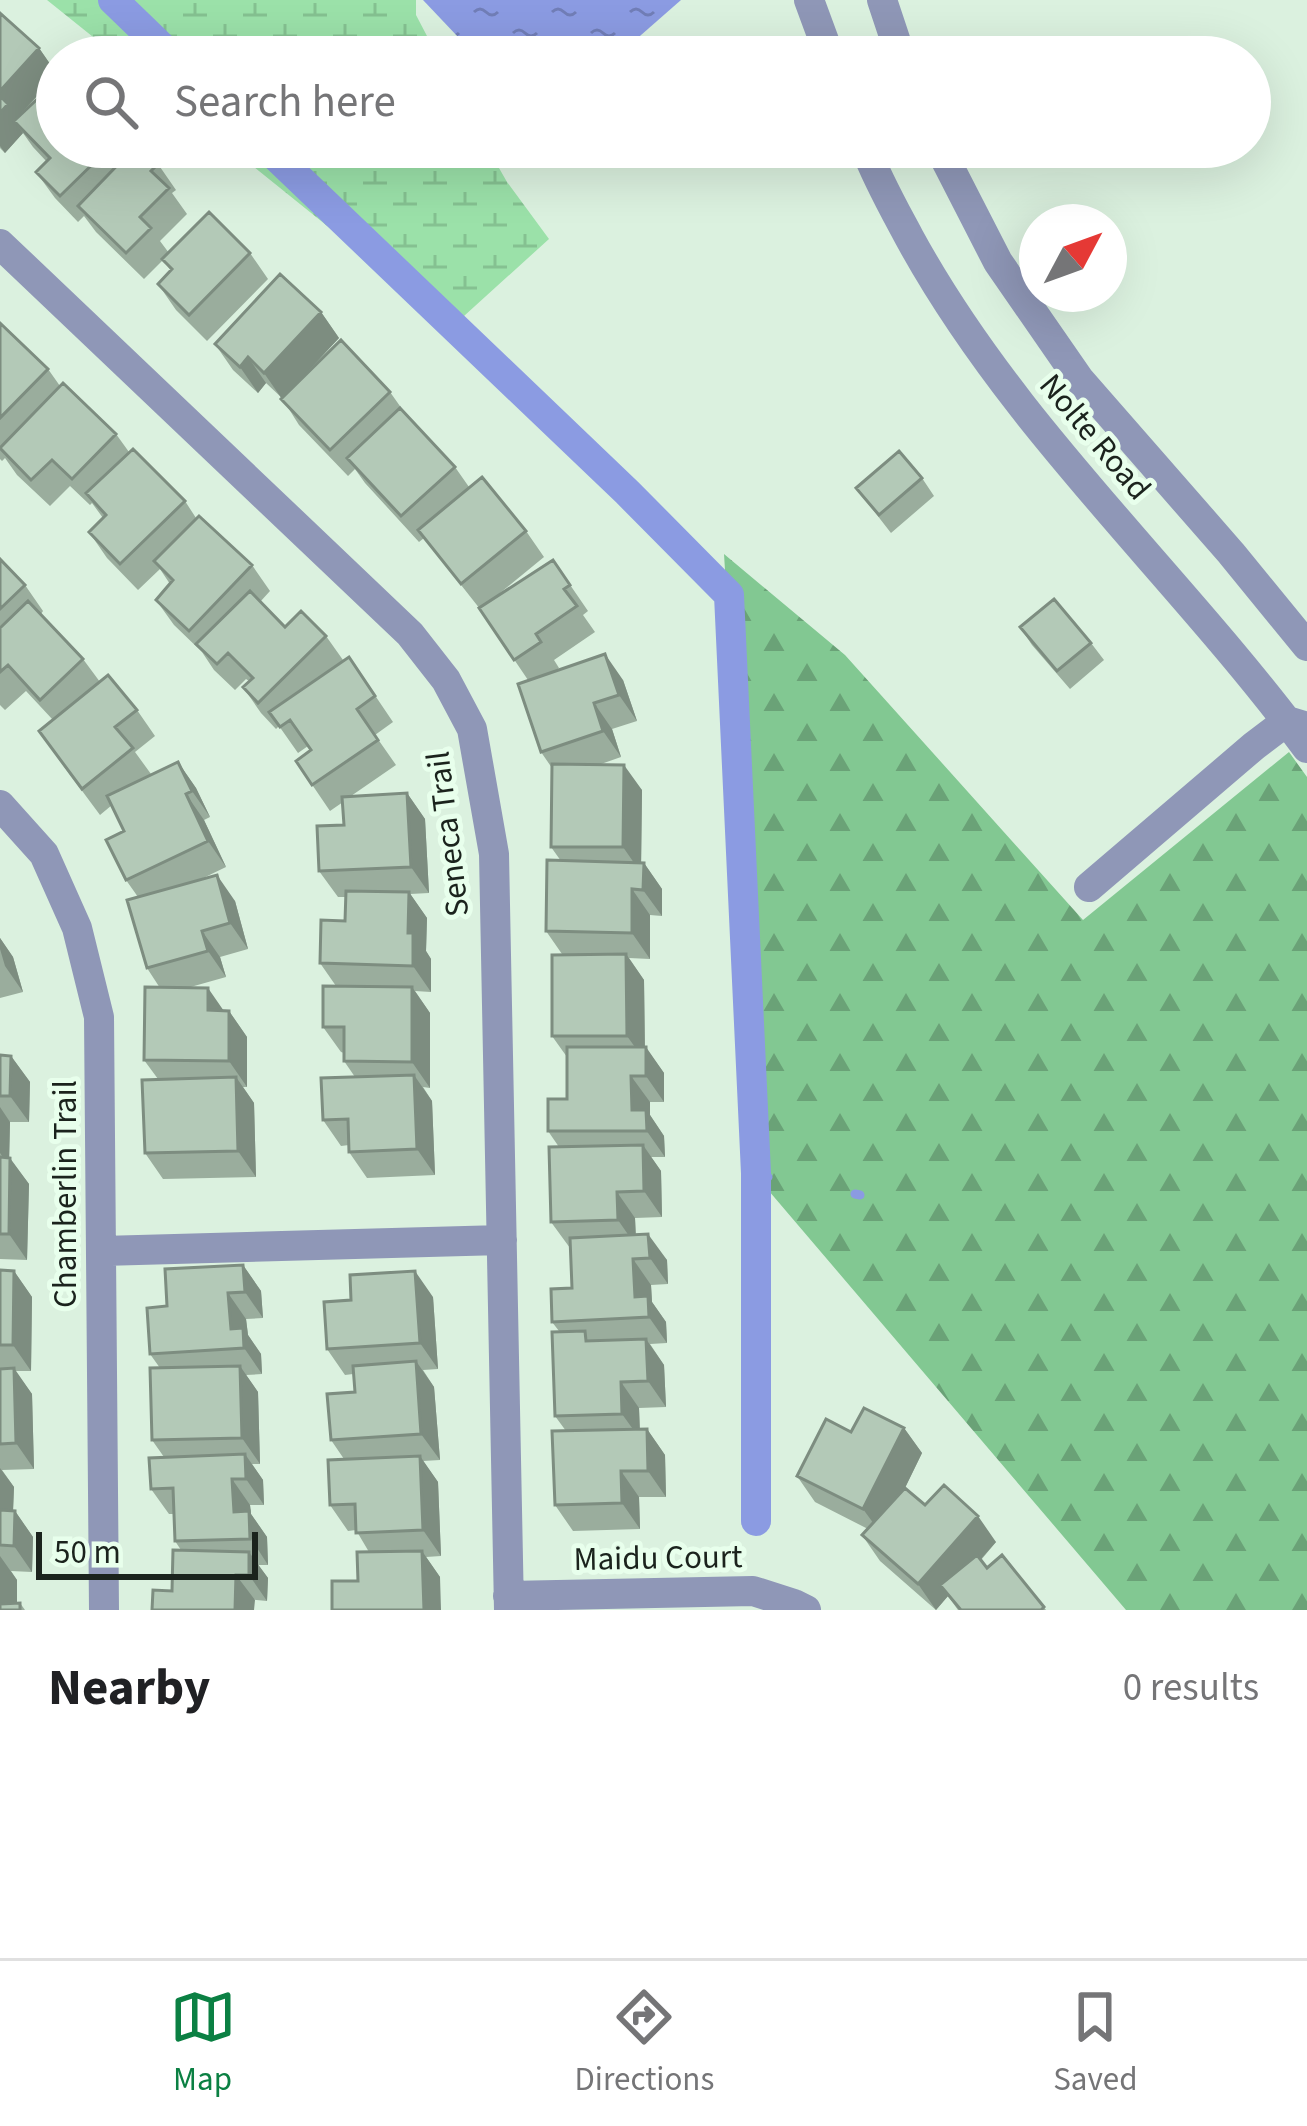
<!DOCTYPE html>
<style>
body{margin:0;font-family:"Source Sans 3",sans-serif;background:#f2f2f2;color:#202124}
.compass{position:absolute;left:1019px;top:204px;width:108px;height:108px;border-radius:50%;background:#fff;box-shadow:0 12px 48px #0002;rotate:49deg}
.scale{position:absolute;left:36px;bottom:30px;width:222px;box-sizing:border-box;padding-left:12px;border:6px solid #1b231d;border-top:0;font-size:33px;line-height:42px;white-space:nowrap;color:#1b231d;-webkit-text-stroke:9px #e8ffec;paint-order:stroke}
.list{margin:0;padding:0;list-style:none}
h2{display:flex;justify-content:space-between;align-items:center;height:156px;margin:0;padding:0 48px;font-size:51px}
h2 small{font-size:39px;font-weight:400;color:#757577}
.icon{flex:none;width:66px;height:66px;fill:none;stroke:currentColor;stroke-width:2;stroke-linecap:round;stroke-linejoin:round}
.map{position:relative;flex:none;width:1307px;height:1610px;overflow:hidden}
.search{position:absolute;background:#fff;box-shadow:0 12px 48px #0002;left:36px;right:36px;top:36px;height:132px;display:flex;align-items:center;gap:30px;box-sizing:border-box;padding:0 42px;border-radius:66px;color:#757577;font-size:45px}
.sheet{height:348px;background:#fff}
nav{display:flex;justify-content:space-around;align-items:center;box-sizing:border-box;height:168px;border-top:3px solid #e0e0e0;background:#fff;font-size:33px;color:#757577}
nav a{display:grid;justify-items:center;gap:6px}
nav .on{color:#0b8043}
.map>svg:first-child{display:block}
.forest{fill:url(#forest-firs)}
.wetland{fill:url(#wetland-marsh)}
.water{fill:url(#water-ripples)}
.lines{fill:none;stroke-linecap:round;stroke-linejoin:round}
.stream{stroke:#8b9be2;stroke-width:9}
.canal{stroke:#8b9be2;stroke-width:30}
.minor{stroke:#8f97b7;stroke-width:30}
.wall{fill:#9aad9d}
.shaded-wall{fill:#7d8d80}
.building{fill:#b3c9b7;stroke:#7d8d80;stroke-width:3}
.labels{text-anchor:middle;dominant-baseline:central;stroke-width:10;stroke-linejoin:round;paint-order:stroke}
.street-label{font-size:33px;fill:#1b231d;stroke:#e8ffec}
</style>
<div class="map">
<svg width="1307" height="1610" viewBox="0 0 1307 1610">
<defs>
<pattern id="forest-firs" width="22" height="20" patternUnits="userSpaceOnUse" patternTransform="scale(3)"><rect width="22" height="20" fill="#82c892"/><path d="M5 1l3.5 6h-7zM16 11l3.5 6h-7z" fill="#6aa277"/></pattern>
<pattern id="wetland-marsh" width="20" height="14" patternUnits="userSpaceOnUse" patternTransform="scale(3)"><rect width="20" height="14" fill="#9be1a9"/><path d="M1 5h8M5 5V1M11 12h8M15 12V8" fill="none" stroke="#85c191"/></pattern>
<pattern id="water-ripples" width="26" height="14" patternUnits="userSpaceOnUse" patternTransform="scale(3)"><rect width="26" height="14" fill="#8b9be2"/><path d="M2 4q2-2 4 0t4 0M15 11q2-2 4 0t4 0" fill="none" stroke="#717eb7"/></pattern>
</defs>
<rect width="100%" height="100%" fill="#dbf1df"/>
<path class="forest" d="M724,554L845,655L1083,920L1289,752L1307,777V1610H1126L763,1184Z"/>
<path class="wetland" d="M47,0H416V15L438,57H118Z
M229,147H487L507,182L549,239L453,326L454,328Z"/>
<path class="water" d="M423,0H681L616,57H477Z"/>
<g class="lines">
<path class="stream" d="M756,1173L768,1177
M855,1194L860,1195"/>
<path class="canal" d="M113,0L172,57
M266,147L627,492L729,595L756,1173V1521"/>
<path class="minor" d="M809,0L830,57
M882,0L901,57
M865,147C877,179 893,207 909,237C1013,428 1179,575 1307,748
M939,147L998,262L1079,379L1231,553L1307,646
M0,244L410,634L446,680L472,729L494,854L509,1610
M0,805L44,854L77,928L99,1017L104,1610
M1089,887L1254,746L1287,721L1304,726
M102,1251L502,1240
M508,1596L753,1591L794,1604L806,1610"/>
</g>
<path class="wall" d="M0,13L39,48L57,74L18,118L57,147H129L132,151L158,164L176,190L172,193L187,214L160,241L169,253H250L268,279L207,341L176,310L158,284L171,271L163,260L144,279L96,232L84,216L78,222L55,198L36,172L47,162L33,147L23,133L5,153L0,148Z
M321,312L339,338L297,383L390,392L407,416L455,467L469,487L526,531L544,557L489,602L553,560L588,611L583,615L595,632L554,660L559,668L555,671L623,680L637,721L612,729L621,757L601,764L642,790L641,863H644L662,889V916L650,915V959L629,958L644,980L645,1047L664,1073V1102H650V1115L664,1136L665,1157H651L661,1171L662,1217L635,1218L636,1235L667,1260L668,1284L651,1285L652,1302L666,1322L667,1343L650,1344L664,1365L666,1407L639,1408L640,1429H647L665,1455L666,1497H639L640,1529L573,1531L555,1505L566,1431L555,1416L559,1331L552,1322L572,1288L570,1248L551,1222L559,1147L548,1131L567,1099V1057L552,1036L562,954L546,931L561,861L551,847L552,768L541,752L528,680L480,609L424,538L419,542L365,483L355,469L348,476L299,425L282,398L266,383L258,393L233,370L215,344Z
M0,323L48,369L60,386L116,434L129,452L185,501L196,518L252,565L270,591L260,602L285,627L326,636L343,660L349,657L393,722L375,735L396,765L351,796L407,793L425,819L429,893L410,894L427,918L426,951L431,959V992L415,991L430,1013V1088L423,1087L432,1101L435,1175L367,1178L349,1152V1145L341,1146L323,1120L355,1077L344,1061V1053L341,1052L323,1027L336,986L320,963L345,921L346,897H338L319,871L344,825L343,802L330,811L296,761L311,750L308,746L298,753L279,726L276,729L261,713L243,687L249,681L246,679L235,690L214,670L202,652L174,625L156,600L170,584L160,569L138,590L107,558L89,532L103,518L92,503L90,505L70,486L50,506L17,475L5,458L2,461L0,459Z
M922,478L934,496L891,533L856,488Z
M0,559L25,585L43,611L41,614L83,659L100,682L137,710L155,736L135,752L151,774L178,762L196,788L210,817L204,820L226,867L197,881L235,901L248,949L220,957L226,977L187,988L224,1011H229L247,1037V1087H243L254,1103L256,1177L163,1179L145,1153L158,1079L144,1060L160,988L147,968L138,897L126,880L124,831L112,805L100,815L57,757L53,720L26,691L5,710L0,705Z
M1020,627L1091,643L1104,660L1070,689L1032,645Z
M0,938L13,957L23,992L0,998Z
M0,1055L11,1056L30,1082L29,1122H10L9,1158L29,1184L27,1260L0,1259Z
M243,1265L261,1291L263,1318L246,1319L248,1335L261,1354L262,1374L246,1375L258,1392L260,1464H252L263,1480L264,1505H250L251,1514L267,1537L268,1565H258L268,1578L267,1601L172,1591L181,1550L175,1541L174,1514H169L151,1489L164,1457L152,1440L160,1368L150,1354L167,1306Z
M0,1270L14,1271L32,1297L31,1371H15L32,1394L34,1469L2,1470L14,1487L13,1511H15L33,1537L32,1572L11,1571L17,1580V1603H20L25,1610H0Z
M433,1297L438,1369L423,1370L434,1387L440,1460L423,1461L438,1482L441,1556L426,1557L440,1577L358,1581L369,1552L356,1530L348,1531L330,1505L344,1459L331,1440L355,1392L353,1374L345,1375L327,1349Z
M904,1428L922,1453L905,1488L925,1505L996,1542L981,1560L987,1568L1002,1555L1046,1610H958L948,1596L936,1610L880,1561L862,1535L868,1529L815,1502L797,1476L851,1432Z"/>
<path class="shaded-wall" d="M39,48L57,74L14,121L23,133L5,153L0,146V91Z
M321,312L339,338L282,399L264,373Z
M248,357L266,383L258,393L240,367Z
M605,654L623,680L637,721L619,695Z
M594,703L612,729L621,757L603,731Z
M178,762L196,788L210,817L192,791Z
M624,765L642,790L641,873L623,847Z
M407,793L425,819L429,893L411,867Z
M186,794L204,820L226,867L208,841Z
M644,863L662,889V916L643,890Z
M217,875L235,901L248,949L230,923Z
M632,889L650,915V959L632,933Z
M409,892L427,918L426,951L431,959V992L413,966L408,933Z
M202,931L220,957L226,977L208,951Z
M0,938L13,957L23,992L5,966L0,949Z
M626,954L644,980L645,1061L627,1036Z
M412,987L430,1013V1088L412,1062Z
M208,988L226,1014L208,1010Z
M229,1011L247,1037V1087L229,1061Z
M646,1047L664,1073V1102L646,1076Z
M11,1056L30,1082L29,1122L10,1096Z
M414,1075L432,1101L435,1175L417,1149Z
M631,1076L650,1102V1115L664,1136L665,1157L632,1110Z
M236,1077L254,1103L256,1177L238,1151Z
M0,1107L10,1122L9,1166L0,1153Z
M643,1145L661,1171L662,1217L644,1191Z
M10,1158L29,1184L27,1260L9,1234Z
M617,1192L635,1218L636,1246L618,1220Z
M648,1234L667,1260L668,1284L650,1258Z
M633,1259L651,1285L652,1302L666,1322L667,1343L635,1297Z
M243,1265L261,1291L263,1318L245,1292Z
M14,1271L32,1297L31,1371L13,1345Z
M415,1271L433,1297L438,1369L420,1343Z
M228,1293L246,1319L248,1335L261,1354L262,1374L231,1329Z
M646,1339L664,1365L666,1407L648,1381Z
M416,1361L434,1387L440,1460L421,1434Z
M240,1366L258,1392L260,1464L242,1438Z
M14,1368L32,1394L34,1469L16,1443Z
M621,1382L639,1408L640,1439L622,1414Z
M904,1428L922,1453L882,1535L863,1509Z
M647,1429L665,1455L666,1497L648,1471Z
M245,1454L263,1480L264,1505L246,1479Z
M420,1456L438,1482L441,1556L423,1530Z
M0,1468L14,1487L12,1536L0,1519Z
M621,1471L639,1497L640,1529L622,1503Z
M232,1479L250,1505L251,1514L267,1537L268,1565L234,1512Z
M15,1511L33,1537L32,1572L14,1546Z
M978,1516L996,1542L949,1595L940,1585L948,1596L936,1610L918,1584Z
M422,1551L440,1577L441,1610H424Z
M249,1552L268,1578L267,1601L249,1575Z
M0,1556L17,1580V1610L0,1605Z
M236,1575L255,1600L254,1610H235Z"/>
<path class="building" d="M0,13L39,48L0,91Z
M47,90L57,100V147H110L60,196L36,172L50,158L14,121Z
M0,96L8,104L0,113Z
M135,147H140L158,164L151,171L169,188L140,217L151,228L126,253L78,206Z
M209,212L250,253L189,315L158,284L172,269L162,259Z
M280,274L321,312L264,373L248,357L240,367L215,344Z
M0,323L48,369L0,418Z
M341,340L390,392L330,450L281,399Z
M63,383L116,434L72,479L52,460L31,480L0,448Z
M400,408L455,467L401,516L347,458Z
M133,449L185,501L120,564L89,532L106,515L86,493Z
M899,451L922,478L879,515L856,488Z
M482,477L526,531L461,584L418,530Z
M199,516L252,565L189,631L156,600L173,580L154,561Z
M0,559L25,585L0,609Z
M553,560L570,585L564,589L577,606L536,634L541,642L514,660L479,608Z
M250,591L285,627L301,611L326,636L258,703L243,687L253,678L228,653L217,664L196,644Z
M1054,599L1091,643L1057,671L1020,627Z
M28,601L83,659L40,700L8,665L0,672V628Z
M605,654L619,695L594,703L603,731L541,752L518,684Z
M349,657L375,696L357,709L378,740L312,785L296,761L311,750L290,720L280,727L269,712Z
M108,675L137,710L115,727L133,748L82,789L39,731Z
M178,762L192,791L186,794L208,841L126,880L106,840L124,831L107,796Z
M552,764L624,765L623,847H551Z
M407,793L411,867L319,871L317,826L344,825L342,797Z
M547,860L644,863L643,890L632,889V933L546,931Z
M217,875L230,923L202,931L208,951L147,968L127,900Z
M346,891L409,892L408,933H413V966L320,963L321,920L345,921Z
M626,954L627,1036H552V955Z
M323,986L412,987V1062L344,1061V1027H323Z
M145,987L208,988V1010L229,1011V1061L144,1060Z
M567,1047H646V1076H631L632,1110H646L647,1131H548V1099H567Z
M0,1055L11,1056L10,1096H0Z
M414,1075L417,1149L349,1152L348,1119L323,1120L321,1078Z
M236,1077L238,1151L145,1153L142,1080Z
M643,1145L644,1191L617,1192L618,1220L551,1222L549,1147Z
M0,1157L10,1158L9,1234H0Z
M648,1234L650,1258L633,1259L635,1297L648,1296L649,1317L552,1322L551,1289L572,1288L570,1238Z
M243,1265L245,1292L228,1293L231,1329L243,1328L244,1348L150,1354L147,1308L167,1306L165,1269Z
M0,1270L14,1271L13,1345H0Z
M415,1271L420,1343L327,1349L324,1302L351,1300L350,1275Z
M585,1331L586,1341L646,1339L648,1381L621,1382L622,1414L555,1416L552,1332Z
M416,1361L421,1434L331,1440L327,1394L355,1392L353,1366Z
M240,1366L242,1438L152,1440L150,1368Z
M14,1368L16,1443L0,1444V1369Z
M864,1408L904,1428L863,1509L797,1476L826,1419L851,1432Z
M647,1429L648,1471H621L622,1503L555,1505L552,1431Z
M245,1454L246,1479H232L234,1512L249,1511L250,1539L175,1541L173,1488L151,1489L149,1458Z
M420,1456L423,1530L356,1533L355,1504L330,1505L328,1460Z
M944,1485L978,1516L918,1584L862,1535L905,1488L925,1505Z
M0,1510L15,1511L14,1546L0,1545Z
M173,1550L249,1552V1575H236L235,1610H152L153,1590L172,1591Z
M422,1551L424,1610H332V1581H358L357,1552Z
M977,1555L987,1568L1002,1555L1044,1607L1041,1610H961L940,1585Z
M20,1603V1610H0V1604Z"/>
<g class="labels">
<g class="street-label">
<text transform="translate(1095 437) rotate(50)">Nolte Road</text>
<text transform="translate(448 834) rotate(-97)">Seneca Trail</text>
<text transform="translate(65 1194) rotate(-90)">Chamberlin Trail</text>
<text transform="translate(658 1558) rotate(-1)">Maidu Court</text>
</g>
</g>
</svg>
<svg class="compass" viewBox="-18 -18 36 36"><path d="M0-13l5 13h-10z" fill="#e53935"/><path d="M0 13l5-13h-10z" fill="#757577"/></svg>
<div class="scale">50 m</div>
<div class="search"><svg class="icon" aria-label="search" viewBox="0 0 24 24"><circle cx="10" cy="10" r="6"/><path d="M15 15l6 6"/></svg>Search here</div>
</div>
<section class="sheet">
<h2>Nearby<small>0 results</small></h2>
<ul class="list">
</ul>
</section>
<nav>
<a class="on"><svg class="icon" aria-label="map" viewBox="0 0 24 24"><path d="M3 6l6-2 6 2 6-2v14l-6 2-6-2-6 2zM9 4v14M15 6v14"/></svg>Map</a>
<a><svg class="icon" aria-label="directions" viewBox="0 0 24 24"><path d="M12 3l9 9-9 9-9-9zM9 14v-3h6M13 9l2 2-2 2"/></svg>Directions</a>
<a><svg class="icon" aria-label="saved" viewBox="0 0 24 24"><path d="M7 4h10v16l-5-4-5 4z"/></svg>Saved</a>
</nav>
